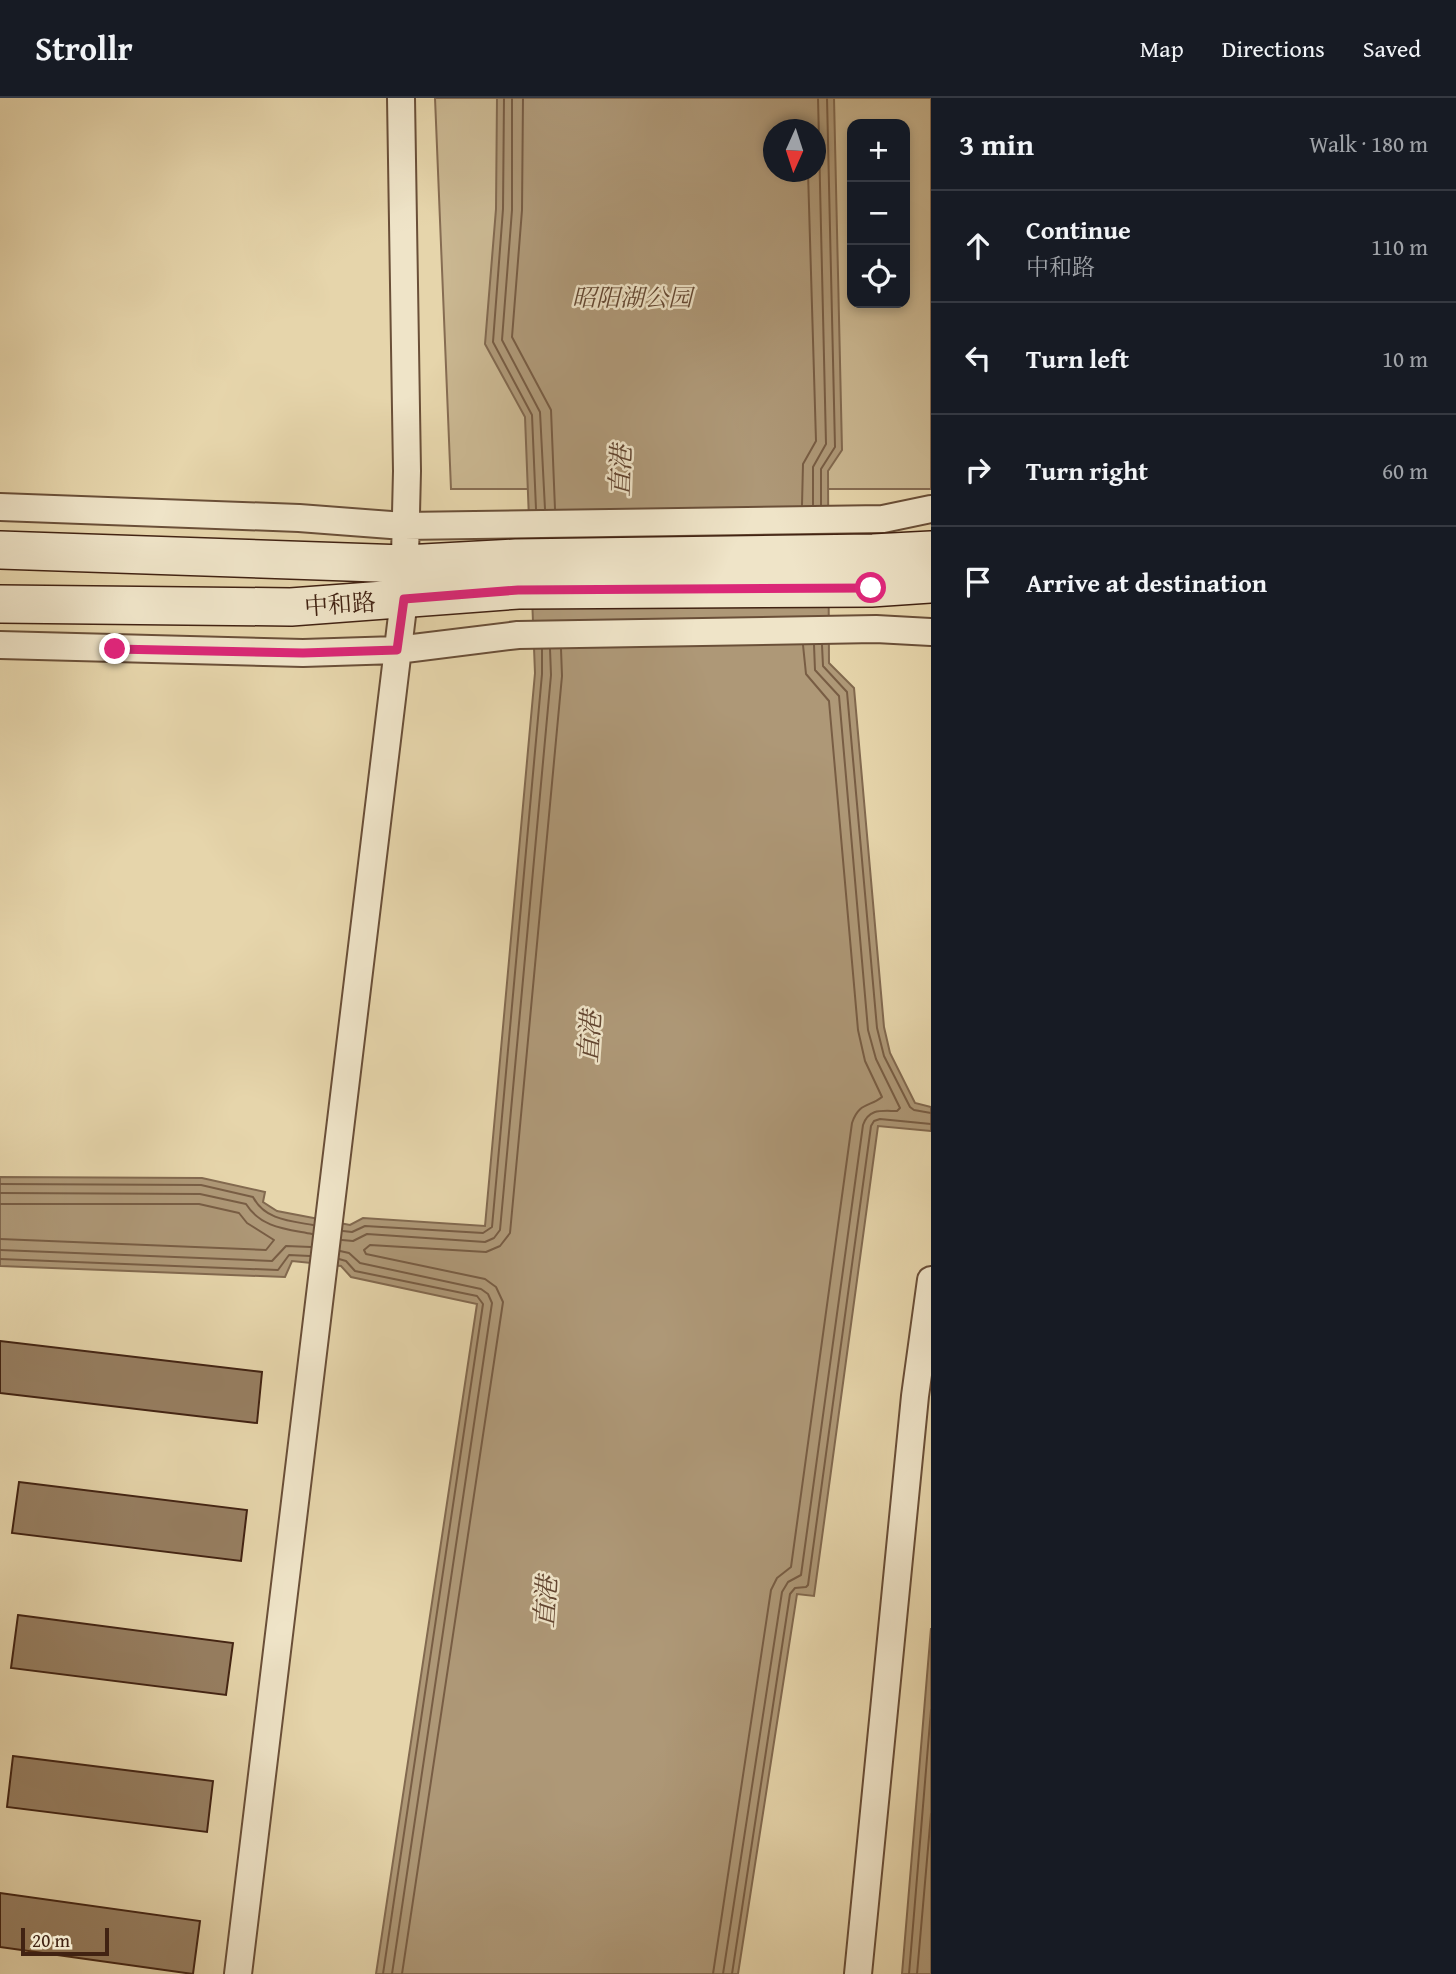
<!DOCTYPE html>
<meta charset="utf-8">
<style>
body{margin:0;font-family:"Gentium Book Plus","Noto Serif SC",serif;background:#242831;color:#f1f3f6}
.controls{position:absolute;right:21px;top:21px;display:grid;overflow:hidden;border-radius:14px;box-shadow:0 4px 10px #0003}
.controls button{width:63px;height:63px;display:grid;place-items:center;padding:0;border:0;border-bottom:2px solid #363941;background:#171b24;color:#f1f3f6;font:35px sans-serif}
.compass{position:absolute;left:763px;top:21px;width:63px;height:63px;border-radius:50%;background:#171b24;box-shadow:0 4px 10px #0003;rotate:183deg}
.scale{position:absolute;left:21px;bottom:18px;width:88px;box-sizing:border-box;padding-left:7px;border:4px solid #412212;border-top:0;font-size:19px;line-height:24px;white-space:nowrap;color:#412212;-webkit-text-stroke:5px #efe4c8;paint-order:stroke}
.stop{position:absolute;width:21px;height:21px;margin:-16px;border:5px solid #db2777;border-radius:50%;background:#fff}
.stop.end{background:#db2777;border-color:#fff;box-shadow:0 2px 7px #0008}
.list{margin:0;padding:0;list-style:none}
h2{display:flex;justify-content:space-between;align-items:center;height:91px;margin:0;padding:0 28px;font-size:30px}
h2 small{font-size:23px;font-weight:400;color:#9ea1a6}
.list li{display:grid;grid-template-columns:46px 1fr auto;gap:21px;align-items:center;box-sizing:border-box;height:112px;padding:0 28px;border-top:2px solid #363941}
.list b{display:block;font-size:26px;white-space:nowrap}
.list p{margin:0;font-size:23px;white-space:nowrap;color:#9ea1a6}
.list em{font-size:23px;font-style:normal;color:#9ea1a6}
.icon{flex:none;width:38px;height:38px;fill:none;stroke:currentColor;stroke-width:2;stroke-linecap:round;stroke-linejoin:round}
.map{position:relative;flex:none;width:931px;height:1876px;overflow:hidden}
header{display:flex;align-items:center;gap:42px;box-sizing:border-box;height:98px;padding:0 35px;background:#171b24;border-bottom:2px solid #363941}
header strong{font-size:33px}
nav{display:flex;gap:38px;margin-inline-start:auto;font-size:24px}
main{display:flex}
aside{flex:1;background:#171b24}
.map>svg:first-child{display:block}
.green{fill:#cab791;stroke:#866c52;stroke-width:2;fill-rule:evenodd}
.water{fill:#ae9877;stroke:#82694f;stroke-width:2;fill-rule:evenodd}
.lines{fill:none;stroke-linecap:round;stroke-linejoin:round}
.shore{stroke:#785d44;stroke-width:2}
.building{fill:#977f62;stroke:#412212;stroke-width:2}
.street-casing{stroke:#6a4f38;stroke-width:30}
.secondary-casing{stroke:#412212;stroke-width:40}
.street{stroke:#efe4c8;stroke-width:26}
.secondary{stroke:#efe4c8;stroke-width:37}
.route{stroke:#db2777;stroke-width:9}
.labels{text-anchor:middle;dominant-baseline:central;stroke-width:5;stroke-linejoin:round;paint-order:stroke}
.park-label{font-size:24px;font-style:italic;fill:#634732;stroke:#efe4c8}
.street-label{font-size:24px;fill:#412212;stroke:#efe4c8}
.water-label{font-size:26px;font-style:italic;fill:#624530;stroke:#efe4c8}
</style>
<header>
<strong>Strollr</strong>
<nav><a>Map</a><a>Directions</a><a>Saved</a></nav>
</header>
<main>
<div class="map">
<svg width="931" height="1876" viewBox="0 0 931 1876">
<rect width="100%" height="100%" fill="#e6d5ab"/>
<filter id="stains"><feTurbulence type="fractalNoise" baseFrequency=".00286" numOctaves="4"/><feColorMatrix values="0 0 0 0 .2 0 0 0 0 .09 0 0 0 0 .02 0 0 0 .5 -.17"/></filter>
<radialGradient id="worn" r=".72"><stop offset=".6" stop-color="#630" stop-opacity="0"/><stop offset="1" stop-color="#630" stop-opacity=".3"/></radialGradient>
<path class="green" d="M435,0H931V391H451ZM852,26H905V205H852ZM774,32H816V74H774Z"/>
<path class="water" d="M497,0H834L842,352L828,373L829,565L854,590L884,929L890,955L915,1005L931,1009V1033L878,1028L814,1498L797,1496L738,1876H376L477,1206L351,1179L341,1168L292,1163L285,1179L0,1168V1079L202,1080L265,1094L263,1104L277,1113L350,1127L363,1120L485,1128L535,575L525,319L485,246L496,111ZM774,32H816V74H774Z
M931,1530V1876H902Z"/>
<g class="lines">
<path class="shore" d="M504,0L503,111L493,244L532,317L536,411
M512,0V112L502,242L540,314L545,411
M523,0L522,112L512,239L551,312L555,411
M802,407L803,366L816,343L808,74
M813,407V369L826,346L818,0
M821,407V371L835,349L827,0
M822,547L823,568L847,594L877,930L884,958L910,1009L914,1012L931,1015
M0,1086L201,1087L253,1099C265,1122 290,1123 313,1127
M0,1095L200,1096L246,1106C261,1130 287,1131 312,1136
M0,1106H199L239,1115L247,1125L274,1142L266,1152L0,1141
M343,1133L352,1134L365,1128L483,1135L492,1129L542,576V551
M342,1142L353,1143L367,1136L485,1144L494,1140L500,1132L551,577L550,551
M0,1152L272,1163L286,1148L311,1149
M340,1153L349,1155L360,1165L481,1191L488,1196L492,1205L392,1876
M0,1161L278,1172L289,1157L310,1158
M339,1161L346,1163L355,1173L477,1198L483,1206L383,1876
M402,1876L503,1204L496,1189L485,1181L366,1156L364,1152L370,1147L486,1154L500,1148L510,1135L562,578L561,551
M713,1876L771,1492L777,1480L791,1469L852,1025C859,1004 870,1009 882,999L865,963L858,932L829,603L806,576L803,547
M723,1876L782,1494L788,1484L801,1477L863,1027C869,1010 882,1013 897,1013L900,1010L876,961L868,932L839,598L815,572L814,547
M732,1876L790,1496L795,1490L806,1489L808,1487L871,1028L874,1023L880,1021L931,1026
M909,1876L931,1612
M917,1876L931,1716"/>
</g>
<path class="building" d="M0,1243L262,1274L257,1325L0,1295Z
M19,1384L247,1412L241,1463L12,1435Z
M18,1517L233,1545L226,1597L11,1570Z
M13,1658L213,1683L207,1734L7,1709Z
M0,1795L200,1823L193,1876L0,1849Z"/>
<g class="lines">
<g class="street-casing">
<path id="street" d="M0,409L299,420L404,428L883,421L931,411
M0,547L303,555L397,552L518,537L876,531L931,534
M238,1876L404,501L407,373L401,0
M858,1876L915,1298L931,1182"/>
</g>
<g class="secondary-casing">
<path id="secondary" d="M0,452L405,466L516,460L873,455L931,452
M0,506L291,509L518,492L871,490L931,486"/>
</g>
<use href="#street" class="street"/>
<use href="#secondary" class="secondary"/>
</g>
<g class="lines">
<path class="route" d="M115,551L303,555L397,552L404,501L518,492L871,490"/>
</g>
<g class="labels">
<g class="park-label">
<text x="632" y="199">昭阳湖公园</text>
</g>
<g class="street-label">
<text transform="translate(340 506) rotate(-4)">中和路</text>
</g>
<g class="water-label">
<text transform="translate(620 373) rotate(-88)">直港</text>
<text transform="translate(589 939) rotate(-86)">直港</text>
<text transform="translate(545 1504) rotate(-86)">直港</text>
</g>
</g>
<rect width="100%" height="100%" filter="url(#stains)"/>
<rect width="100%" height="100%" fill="url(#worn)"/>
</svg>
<div class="controls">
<button>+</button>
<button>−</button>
<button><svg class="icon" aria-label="locate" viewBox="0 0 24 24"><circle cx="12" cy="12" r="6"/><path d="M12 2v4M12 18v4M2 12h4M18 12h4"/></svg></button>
</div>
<svg class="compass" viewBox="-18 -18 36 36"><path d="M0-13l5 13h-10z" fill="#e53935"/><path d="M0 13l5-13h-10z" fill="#9ea1a6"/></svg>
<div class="scale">20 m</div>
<div class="stop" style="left:871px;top:490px"></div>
<div class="stop end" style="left:115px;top:551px"></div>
</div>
<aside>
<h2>3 min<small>Walk · 180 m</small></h2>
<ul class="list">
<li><svg class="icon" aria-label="ahead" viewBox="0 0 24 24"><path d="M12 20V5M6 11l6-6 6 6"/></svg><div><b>Continue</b><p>中和路</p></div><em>110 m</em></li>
<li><svg class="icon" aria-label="left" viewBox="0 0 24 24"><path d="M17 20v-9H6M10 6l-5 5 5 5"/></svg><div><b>Turn left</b></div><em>10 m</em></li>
<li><svg class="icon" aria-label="right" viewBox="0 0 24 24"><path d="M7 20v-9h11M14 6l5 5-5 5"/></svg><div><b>Turn right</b></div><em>60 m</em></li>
<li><svg class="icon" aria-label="arrive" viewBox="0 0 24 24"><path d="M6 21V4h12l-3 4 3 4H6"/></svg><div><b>Arrive at destination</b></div></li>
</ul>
</aside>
</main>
